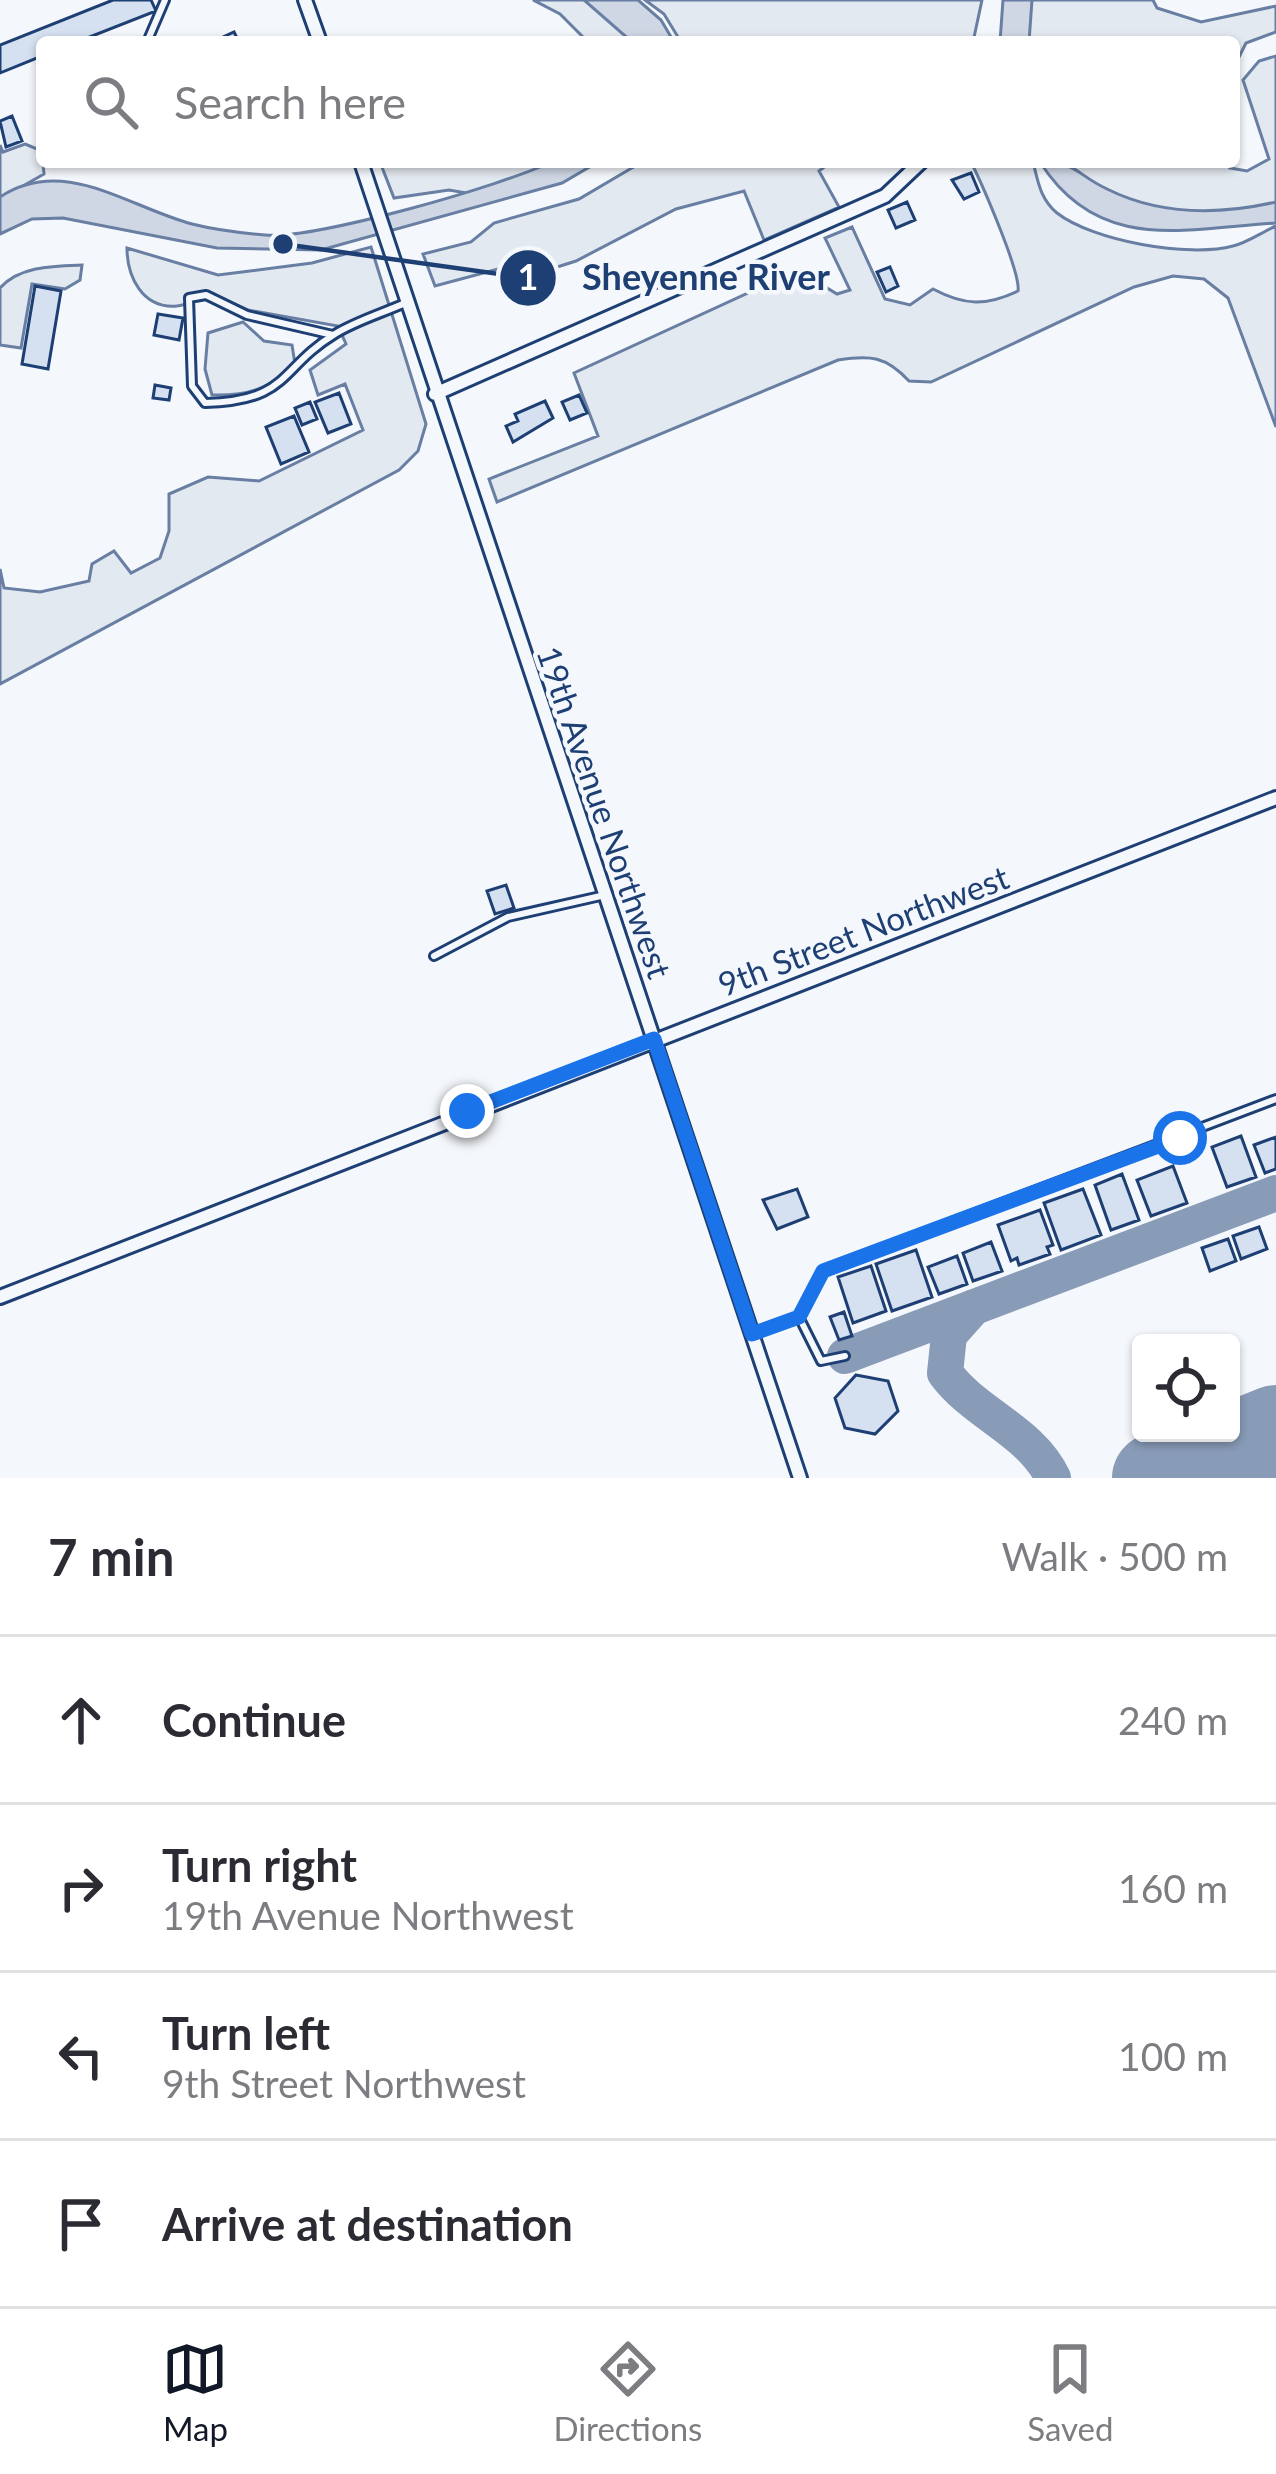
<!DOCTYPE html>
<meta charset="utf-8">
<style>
body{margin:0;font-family:Lato,sans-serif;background:#f2f2f3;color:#2b2b33}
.controls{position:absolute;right:36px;bottom:36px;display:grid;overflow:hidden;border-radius:12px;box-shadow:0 3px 9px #0004}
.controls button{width:108px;height:108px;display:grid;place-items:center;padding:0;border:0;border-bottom:3px solid #e1e1e2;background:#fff;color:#2b2b33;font:60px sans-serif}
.stop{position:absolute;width:36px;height:36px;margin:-27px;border:9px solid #1a73e8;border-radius:50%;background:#fff}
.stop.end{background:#1a73e8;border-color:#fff;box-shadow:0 3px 12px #0008}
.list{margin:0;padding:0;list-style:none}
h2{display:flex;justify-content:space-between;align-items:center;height:156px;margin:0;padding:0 48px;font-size:51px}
h2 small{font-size:39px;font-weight:400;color:#7c7c81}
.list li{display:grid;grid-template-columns:78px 1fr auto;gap:36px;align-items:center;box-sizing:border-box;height:168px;padding:0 48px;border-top:3px solid #e1e1e2}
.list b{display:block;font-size:45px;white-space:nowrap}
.list p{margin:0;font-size:39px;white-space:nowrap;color:#7c7c81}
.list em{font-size:39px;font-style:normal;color:#7c7c81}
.icon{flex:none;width:66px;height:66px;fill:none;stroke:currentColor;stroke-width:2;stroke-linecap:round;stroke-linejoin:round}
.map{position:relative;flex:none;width:1276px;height:1478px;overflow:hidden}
.search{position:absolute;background:#fff;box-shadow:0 3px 9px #0004;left:36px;right:36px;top:36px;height:132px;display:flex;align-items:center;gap:30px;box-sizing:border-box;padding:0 42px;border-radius:12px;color:#7c7c81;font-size:45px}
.sheet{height:828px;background:#fff}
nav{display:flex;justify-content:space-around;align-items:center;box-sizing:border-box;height:168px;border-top:3px solid #e1e1e2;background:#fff;font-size:33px;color:#7c7c81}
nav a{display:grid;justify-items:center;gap:6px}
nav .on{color:#111827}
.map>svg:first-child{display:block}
.green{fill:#e3e9f0;stroke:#687fa3;stroke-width:3}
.water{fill:#cfd7e4;stroke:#687fa3;stroke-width:3}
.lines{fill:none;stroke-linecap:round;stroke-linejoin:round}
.taxiway{stroke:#889bb7;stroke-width:36}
.runway{stroke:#889bb7;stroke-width:90}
.building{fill:#d5e0f0;stroke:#1d3f73;stroke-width:3}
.lane-casing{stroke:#1d3f73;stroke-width:12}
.street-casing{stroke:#1d3f73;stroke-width:18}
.lane{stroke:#f4f7fb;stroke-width:6}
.street{stroke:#f4f7fb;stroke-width:12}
.route{stroke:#1a73e8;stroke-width:15}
.labels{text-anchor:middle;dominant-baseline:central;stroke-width:9;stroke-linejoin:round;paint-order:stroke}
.street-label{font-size:33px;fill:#1d3f73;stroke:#f4f7fb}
.leader{fill:none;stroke:#1d3f73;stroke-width:4.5}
.callout-dot{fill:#1d3f73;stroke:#f4f7fb;stroke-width:4.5}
.mark-label{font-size:36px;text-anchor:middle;font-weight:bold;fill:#fff}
.callout-label{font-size:36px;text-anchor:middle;font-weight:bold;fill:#1d3f73;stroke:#f4f7fb;stroke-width:9;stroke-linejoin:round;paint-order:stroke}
</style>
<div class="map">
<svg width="1276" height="1478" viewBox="0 0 1276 1478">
<rect width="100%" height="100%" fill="#f4f7fb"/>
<path class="green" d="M533,0H598L649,42H588L560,14Z
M645,0H982L973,42H681L664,14Z
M1011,0H1153L1157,8L1201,22L1276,6V32L1246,43L1234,67V42H1011Z
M1276,56V212L1161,216L1051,162H1232L1230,168L1247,171L1269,159L1243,80L1259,61Z
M25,144L42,151L44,174L0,199V145L3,152Z
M380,162H586L489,197L449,190L394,198Z
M642,162H831L819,171L839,207L764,240L744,191L676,209L576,261L513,281L502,268L435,286L423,254L471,242L494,223L579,199Z
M971,162H1033C1038,181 1040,199 1057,213C1093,241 1189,258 1233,246C1247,243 1262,232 1276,226V427L1228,298L1204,279L1173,276L1134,287L931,382L909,381C886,356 870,355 838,360L497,502L489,479L598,436L574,373L798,270L837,294L850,290L825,238L852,227L885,299L910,305L933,289C965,306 986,306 1018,291C1021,273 982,184 971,162Z
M371,247L426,424L418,451L399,470L0,684V569L4,588L40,592L89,581L92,564L114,551L131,573L160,558L169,531V494L208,477L259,481L363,430L345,384L318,395L310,370L346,344L338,326L248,310L213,294C201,296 187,306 177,306C142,309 127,276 127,248L218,275L312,263Z
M82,265L80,280L65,289L32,284L21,348L0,345V288C20,266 53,266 82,265Z
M243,322L264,341L292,345L295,364C271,389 247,396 212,395L205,369L208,333Z"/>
<path class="water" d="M584,0H638L661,20L674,42H632Z
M1003,0H1032L1029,42H1000Z
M551,162H598L562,183L321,250L217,248L63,218L32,219L0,234V197C64,155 128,207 192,224C216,230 241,233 265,235C314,240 504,185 551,162Z
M1040,162C1078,162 1075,174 1107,189C1161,216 1219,215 1276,202V223C1186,228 1099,255 1040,162Z"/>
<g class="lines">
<path class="taxiway" d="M974,1307L949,1335L945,1373C975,1414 1031,1431 1053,1478
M845,1356L1276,1193"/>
<path class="runway" d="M1157,1478L1276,1430"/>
</g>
<path class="building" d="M113,0H151L156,11L77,42H42V56L0,73V45Z
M234,32L239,42H212Z
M12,116L22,141L6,147L0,121Z
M971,173L979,192L964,199L952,180Z
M907,202L915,220L896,228L888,210Z
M890,267L898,286L886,292L877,272Z
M35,286L61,291L48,369L22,364Z
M158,314L183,318L179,340L154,335Z
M155,385L171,388L169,400L153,398Z
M339,393L351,424L328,433L315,402Z
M579,395L587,413L570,420L562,402Z
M545,401L553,418L513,442L506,426L518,421L515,414Z
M310,402L317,419L302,425L295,408Z
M294,416L309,452L281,464L266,427Z
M506,885L514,908L495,914L487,891Z
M1241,1136L1256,1177L1227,1187L1212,1147Z
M1276,1137V1169L1265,1173L1254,1145Z
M1173,1166L1187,1203L1151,1216L1137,1180Z
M1122,1174L1139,1220L1111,1230L1095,1185Z
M797,1189L808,1217L777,1229L763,1200Z
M1083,1189L1101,1235L1061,1250L1044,1203Z
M1040,1210L1053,1245L1047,1247L1050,1254L1019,1265L1017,1258L1011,1261L998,1225Z
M1259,1227L1267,1249L1241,1259L1233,1236Z
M1228,1239L1236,1261L1210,1271L1202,1248Z
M991,1242L1002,1271L973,1281L963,1253Z
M916,1250L932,1297L892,1311L876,1264Z
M957,1256L967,1284L939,1294L928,1267Z
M871,1266L886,1311L853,1323L838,1277Z
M844,1312L852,1336L839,1340L830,1317Z
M856,1375L888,1381L898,1411L875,1434L845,1428L835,1398Z"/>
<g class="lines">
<g class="lane-casing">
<path id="lane" d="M147,42L165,0
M333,335L247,315L206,295L189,298L192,386L205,403C290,401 279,368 335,334C356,321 383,313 405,303
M434,956L508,917L605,895
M799,1317L821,1361L845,1356
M754,1333L799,1317L823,1271L1276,1099"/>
</g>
<g class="street-casing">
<path id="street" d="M305,0L320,42
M361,162L800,1478
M435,394L885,196L921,162
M0,1297L1276,798"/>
</g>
<use href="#lane" class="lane"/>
<use href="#street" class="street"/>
</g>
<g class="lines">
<path class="route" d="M467,1111L654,1039L752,1334L799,1317L823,1271L1180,1138"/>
</g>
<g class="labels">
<g class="street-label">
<text transform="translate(605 812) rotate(71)">19th Avenue Northwest</text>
<text transform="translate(863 930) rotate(-21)">9th Street Northwest</text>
</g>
</g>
<path class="leader" d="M283 244L528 278"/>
<g class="callout-dot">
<circle cx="283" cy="244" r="12"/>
<circle cx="528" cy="278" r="30"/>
</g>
<g class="mark-label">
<text x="528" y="290">1</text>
</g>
<g class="callout-label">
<text x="706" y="290">Sheyenne River</text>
</g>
</svg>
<div class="controls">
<button><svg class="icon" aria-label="locate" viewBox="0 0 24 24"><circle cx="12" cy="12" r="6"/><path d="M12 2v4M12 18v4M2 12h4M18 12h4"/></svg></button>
</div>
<div class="stop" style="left:1180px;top:1138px"></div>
<div class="stop end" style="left:467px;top:1111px"></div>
<div class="search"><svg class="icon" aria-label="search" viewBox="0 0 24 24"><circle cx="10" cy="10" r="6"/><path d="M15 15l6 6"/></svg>Search here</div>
</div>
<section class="sheet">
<h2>7 min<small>Walk · 500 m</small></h2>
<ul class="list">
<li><svg class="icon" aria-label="ahead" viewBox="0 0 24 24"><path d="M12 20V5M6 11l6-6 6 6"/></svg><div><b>Continue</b></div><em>240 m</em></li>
<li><svg class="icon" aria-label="right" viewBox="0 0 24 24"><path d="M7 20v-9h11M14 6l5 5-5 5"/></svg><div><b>Turn right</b><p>19th Avenue Northwest</p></div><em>160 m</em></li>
<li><svg class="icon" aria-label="left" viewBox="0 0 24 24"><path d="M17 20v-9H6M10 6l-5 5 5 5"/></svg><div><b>Turn left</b><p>9th Street Northwest</p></div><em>100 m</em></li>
<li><svg class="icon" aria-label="arrive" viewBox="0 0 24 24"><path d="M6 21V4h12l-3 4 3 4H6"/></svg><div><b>Arrive at destination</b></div></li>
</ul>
</section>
<nav>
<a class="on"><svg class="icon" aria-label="map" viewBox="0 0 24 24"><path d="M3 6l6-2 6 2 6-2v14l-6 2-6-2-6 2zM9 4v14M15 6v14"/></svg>Map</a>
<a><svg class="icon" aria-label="directions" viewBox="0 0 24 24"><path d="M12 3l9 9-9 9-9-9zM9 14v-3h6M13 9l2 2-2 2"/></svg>Directions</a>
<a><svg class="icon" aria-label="saved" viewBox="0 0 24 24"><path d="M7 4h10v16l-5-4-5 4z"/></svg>Saved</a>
</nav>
